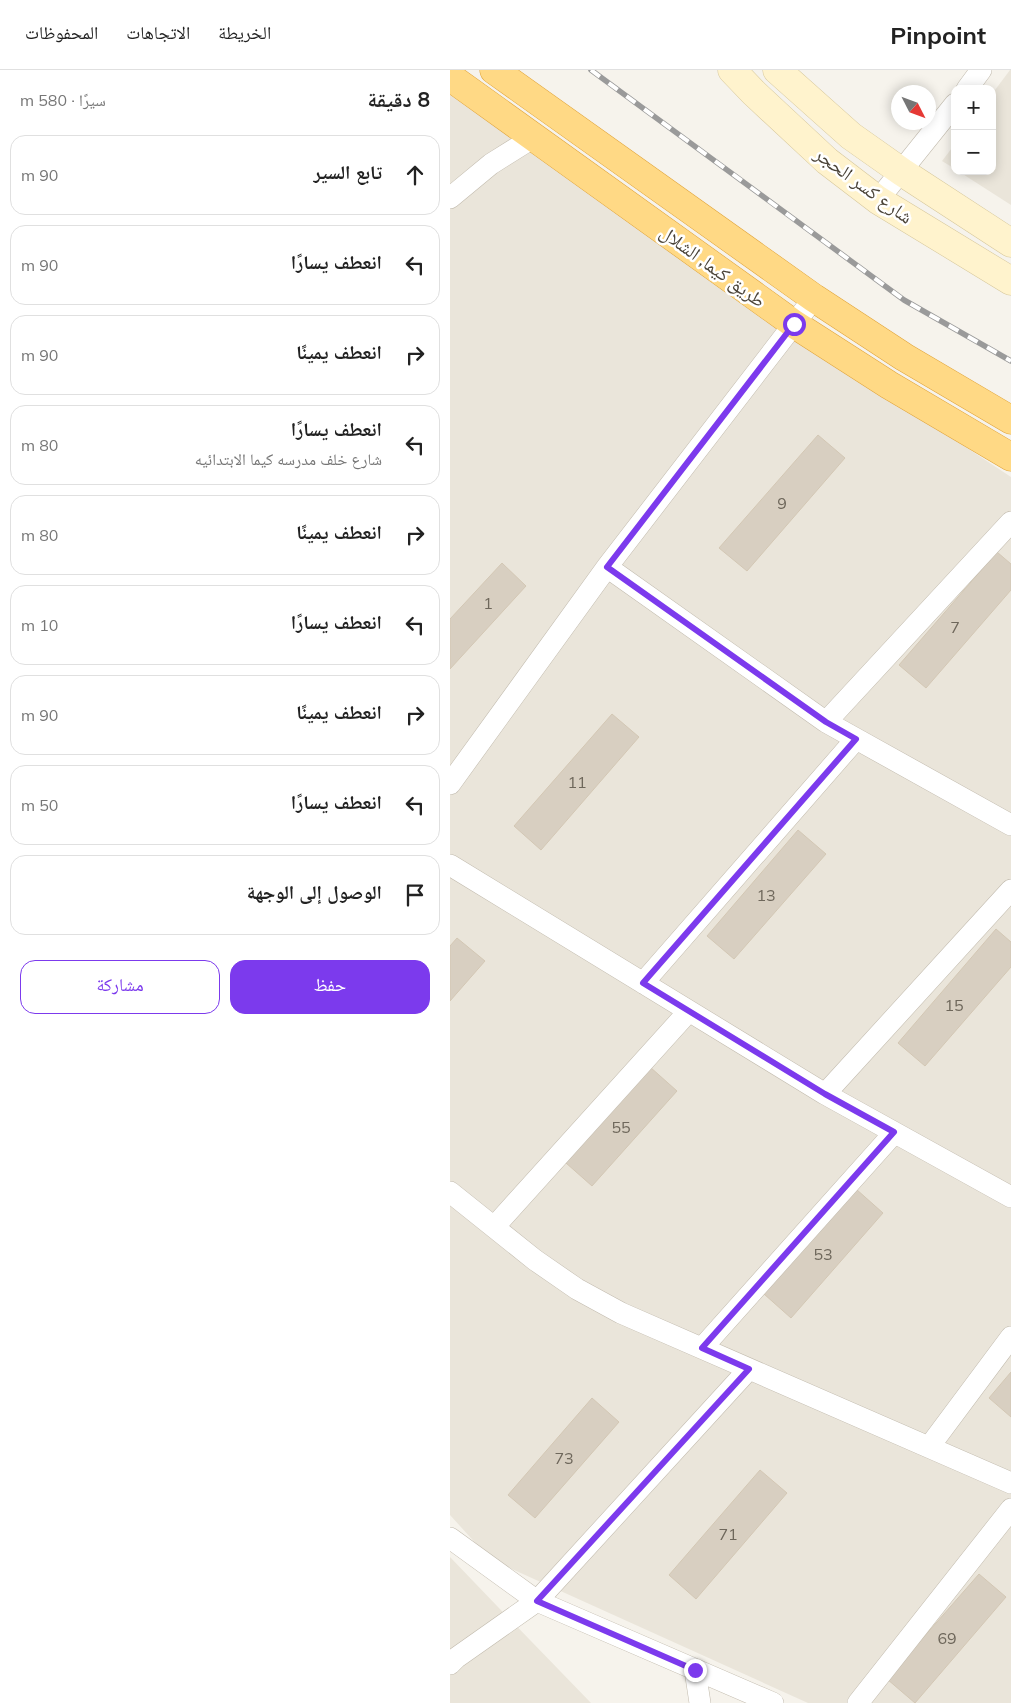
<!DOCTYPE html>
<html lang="ar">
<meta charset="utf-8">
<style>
body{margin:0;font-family:Mulish,"Noto Naskh Arabic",sans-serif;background:#f6f6f6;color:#222;direction:rtl}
.controls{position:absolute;right:15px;top:15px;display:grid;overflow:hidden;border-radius:10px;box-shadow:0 2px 12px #0003}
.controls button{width:45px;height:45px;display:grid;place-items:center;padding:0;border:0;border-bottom:1px solid #e0e0e0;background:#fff;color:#222;font:25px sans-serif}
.compass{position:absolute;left:441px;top:15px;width:45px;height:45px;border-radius:50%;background:#fff;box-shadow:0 2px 12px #0003;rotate:132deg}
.stop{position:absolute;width:15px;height:15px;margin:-11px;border:4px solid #7c3aed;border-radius:50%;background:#fff}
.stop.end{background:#7c3aed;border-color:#fff;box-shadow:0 1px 5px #0008}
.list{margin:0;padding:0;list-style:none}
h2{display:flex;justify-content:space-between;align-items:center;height:65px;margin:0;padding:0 20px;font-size:21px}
h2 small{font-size:16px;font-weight:400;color:#767676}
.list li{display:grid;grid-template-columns:32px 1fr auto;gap:15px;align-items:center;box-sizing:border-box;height:80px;margin:0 10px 10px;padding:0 10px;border:1px solid #e0e0e0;border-radius:15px}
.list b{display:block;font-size:19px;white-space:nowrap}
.list p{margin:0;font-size:16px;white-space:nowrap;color:#767676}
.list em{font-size:16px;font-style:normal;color:#767676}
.actions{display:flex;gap:10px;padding:15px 20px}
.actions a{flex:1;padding:11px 0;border:1px solid #7c3aed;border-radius:15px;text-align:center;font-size:18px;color:#7c3aed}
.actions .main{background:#7c3aed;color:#fff}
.icon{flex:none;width:28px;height:28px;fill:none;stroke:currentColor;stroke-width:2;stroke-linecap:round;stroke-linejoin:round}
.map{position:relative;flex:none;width:561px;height:1633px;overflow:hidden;direction:ltr}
header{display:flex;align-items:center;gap:30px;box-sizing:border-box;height:70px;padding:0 25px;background:#fff;border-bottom:1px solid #e0e0e0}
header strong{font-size:24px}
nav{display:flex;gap:28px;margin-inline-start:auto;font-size:18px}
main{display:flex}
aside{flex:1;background:#fff}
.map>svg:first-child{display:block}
.residential{fill:#eae5da}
.building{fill:#d8cfc1;stroke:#d3c7b4}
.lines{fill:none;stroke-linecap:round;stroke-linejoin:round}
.minor-casing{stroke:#c2bbae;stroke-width:22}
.secondary-casing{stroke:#d6c79b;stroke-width:29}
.trunk-casing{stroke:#e0a43c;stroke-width:29}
.minor{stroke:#fff;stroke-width:21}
.secondary{stroke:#fff3cd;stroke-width:28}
.trunk{stroke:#ffd985;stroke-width:28}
.rail-casing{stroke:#9a9a9a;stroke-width:5.5}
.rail{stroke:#fff;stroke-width:4;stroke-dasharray:11;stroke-linecap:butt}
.route{stroke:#7c3aed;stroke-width:6}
.labels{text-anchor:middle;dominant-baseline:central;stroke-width:5;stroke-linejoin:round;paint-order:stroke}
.number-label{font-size:16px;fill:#6e675b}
.street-label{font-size:19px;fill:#4b4439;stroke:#fff}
</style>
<header>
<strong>Pinpoint</strong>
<nav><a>الخريطة</a><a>الاتجاهات</a><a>المحفوظات</a></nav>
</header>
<main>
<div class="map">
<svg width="561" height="1633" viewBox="0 0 561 1633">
<rect width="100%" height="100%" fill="#f6f3ec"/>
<path class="residential" d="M560,0H561V135L508,101H542V24Z
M0,18L301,235L561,407V1633H358L40,1489L0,1445Z
M505,74V99L492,91Z
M0,1487L48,1537L141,1633H0Z"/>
<path class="building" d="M368,365L395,388L297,501L269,478Z
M547,482L561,494V520L476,618L449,595Z
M52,493L76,516L0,599V549Z
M162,644L189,667L91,780L64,756Z
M348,760L376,784L284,889L257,866Z
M546,859L561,872V897L475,996L448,973Z
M7,868L35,891L0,931V876Z
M200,997L227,1021L142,1116L116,1093Z
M406,1119L433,1143L341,1248L314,1224Z
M561,1302V1347L539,1328Z
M142,1328L169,1352L85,1448L58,1425Z
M310,1400L337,1423L246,1529L219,1505Z
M529,1504L556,1527L465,1633L437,1609Z"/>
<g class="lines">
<g class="minor-casing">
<path id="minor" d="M517,19L531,0
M0,128L41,94L84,67
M428,130L505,34
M157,497L376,652L561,755
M376,652L561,452
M0,714L157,497L364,228
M0,795L375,1024L561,1127
M193,913L406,669
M375,1024L561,820
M0,1122L85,1190L127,1219L171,1243L561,1413
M44,1157L239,941
M252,1278L444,1063
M479,1377L561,1267
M0,1468L87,1531L323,1633
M0,1594L6,1588L87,1531L299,1299
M245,1600L250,1633
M408,1633L561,1439"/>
</g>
<g class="secondary-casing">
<path id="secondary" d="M282,0L304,23L377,91L428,130L561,211
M327,0L401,66L452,102L561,173"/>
</g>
<g class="trunk-casing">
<path id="trunk" d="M44,0L364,228L454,287L561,350
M0,7L344,254L439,315L561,387"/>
</g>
<use href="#minor" class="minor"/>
<use href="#secondary" class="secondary"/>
<use href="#trunk" class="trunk"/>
<g class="rail-casing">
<path id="rail" d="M141,0L454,230L561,291"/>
</g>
<use href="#rail" class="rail"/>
</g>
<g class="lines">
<path class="route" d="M245,1600L87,1531L299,1299L252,1278L444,1062L375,1024L193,913L406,669L376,652L157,497L344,254"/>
</g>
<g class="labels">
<g class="number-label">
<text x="332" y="433">9</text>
<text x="38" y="533">1</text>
<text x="505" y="557">7</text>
<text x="127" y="712">11</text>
<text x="316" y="825">13</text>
<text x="504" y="935">15</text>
<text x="171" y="1057">55</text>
<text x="373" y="1184">53</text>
<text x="114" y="1388">73</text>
<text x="278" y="1464">71</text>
<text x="497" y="1568">69</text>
</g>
<g class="street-label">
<text transform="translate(414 115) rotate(36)">شارع كسر الحجر</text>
<text transform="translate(263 196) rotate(36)">طريق كيما, الشلال</text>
</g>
</g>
</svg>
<div class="controls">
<button>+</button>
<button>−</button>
</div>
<svg class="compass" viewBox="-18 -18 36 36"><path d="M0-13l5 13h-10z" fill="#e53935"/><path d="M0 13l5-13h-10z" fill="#767676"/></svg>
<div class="stop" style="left:344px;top:254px"></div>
<div class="stop end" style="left:245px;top:1600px"></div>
</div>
<aside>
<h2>8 دقيقة<small>سيرًا · 580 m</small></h2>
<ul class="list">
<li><svg class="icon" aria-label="ahead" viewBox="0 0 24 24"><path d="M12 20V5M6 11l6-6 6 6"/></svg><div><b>تابع السير</b></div><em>90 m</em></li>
<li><svg class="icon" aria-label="left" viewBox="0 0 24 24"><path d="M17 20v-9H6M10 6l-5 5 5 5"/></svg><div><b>انعطف يسارًا</b></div><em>90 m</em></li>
<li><svg class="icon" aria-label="right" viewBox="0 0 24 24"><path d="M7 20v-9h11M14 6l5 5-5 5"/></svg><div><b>انعطف يمينًا</b></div><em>90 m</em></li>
<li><svg class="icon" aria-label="left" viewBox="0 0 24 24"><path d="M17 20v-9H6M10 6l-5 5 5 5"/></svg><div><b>انعطف يسارًا</b><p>شارع خلف مدرسه كيما الابتدائيه</p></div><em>80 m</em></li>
<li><svg class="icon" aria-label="right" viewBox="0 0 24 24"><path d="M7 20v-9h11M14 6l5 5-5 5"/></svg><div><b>انعطف يمينًا</b></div><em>80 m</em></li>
<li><svg class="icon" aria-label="left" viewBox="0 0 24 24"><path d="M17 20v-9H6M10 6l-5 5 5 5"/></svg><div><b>انعطف يسارًا</b></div><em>10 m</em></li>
<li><svg class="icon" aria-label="right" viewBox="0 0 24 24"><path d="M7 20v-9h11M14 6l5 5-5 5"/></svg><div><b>انعطف يمينًا</b></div><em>90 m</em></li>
<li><svg class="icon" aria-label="left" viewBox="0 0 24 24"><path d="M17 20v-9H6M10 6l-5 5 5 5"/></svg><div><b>انعطف يسارًا</b></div><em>50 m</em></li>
<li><svg class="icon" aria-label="arrive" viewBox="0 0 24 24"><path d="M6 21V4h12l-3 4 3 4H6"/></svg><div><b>الوصول إلى الوجهة</b></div></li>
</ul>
<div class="actions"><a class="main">حفظ</a><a>مشاركة</a></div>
</aside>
</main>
